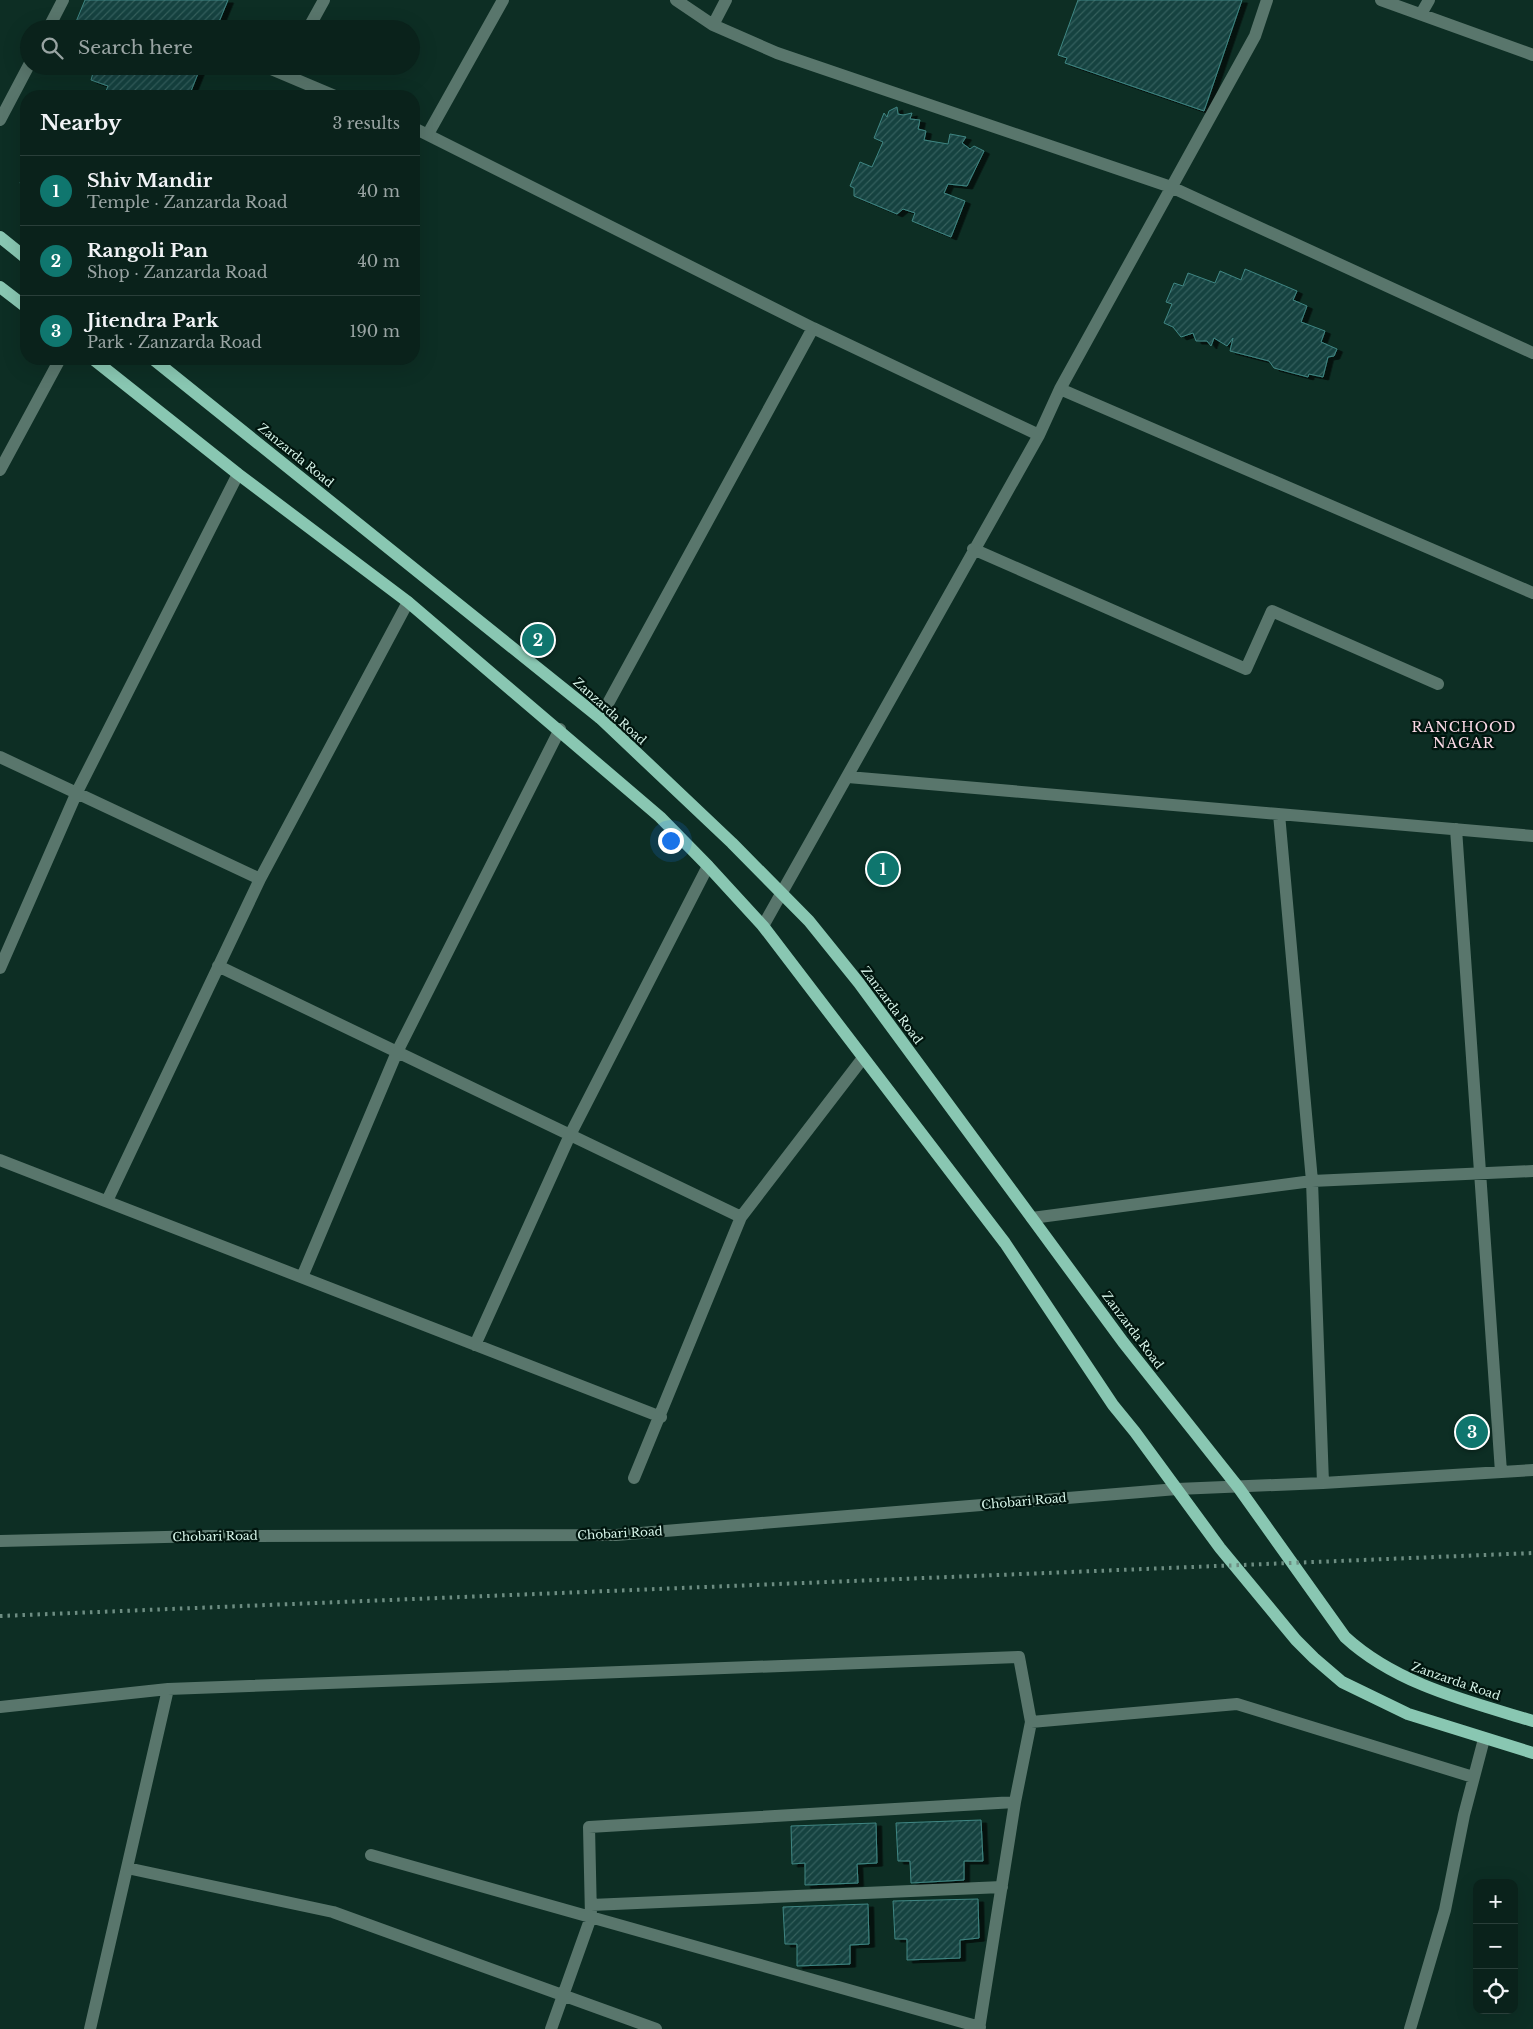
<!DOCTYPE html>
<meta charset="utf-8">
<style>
body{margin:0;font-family:"Libre Baskerville",serif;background:#182f28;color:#f1f3f6}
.controls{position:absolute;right:15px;bottom:15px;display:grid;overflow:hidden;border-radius:10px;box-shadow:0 5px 20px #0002}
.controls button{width:45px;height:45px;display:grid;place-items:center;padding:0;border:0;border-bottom:1px solid #2a3f3a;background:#0a221b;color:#f1f3f6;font:25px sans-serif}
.you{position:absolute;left:670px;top:840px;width:18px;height:18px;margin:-12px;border:4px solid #fff;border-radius:50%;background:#1a73e8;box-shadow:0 0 0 8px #1a73e833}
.badge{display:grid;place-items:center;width:32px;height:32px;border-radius:50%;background:#0f766e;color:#fff;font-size:16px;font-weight:700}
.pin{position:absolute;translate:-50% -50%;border:2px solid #fff;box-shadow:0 1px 5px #0006}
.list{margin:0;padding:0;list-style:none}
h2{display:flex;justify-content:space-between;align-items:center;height:65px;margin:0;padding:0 20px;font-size:21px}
h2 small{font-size:16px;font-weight:400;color:#99a4a3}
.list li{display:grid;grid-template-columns:32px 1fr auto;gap:15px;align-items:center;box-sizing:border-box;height:70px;padding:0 20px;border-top:1px solid #2a3f3a}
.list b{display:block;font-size:19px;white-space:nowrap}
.list p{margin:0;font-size:16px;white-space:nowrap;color:#99a4a3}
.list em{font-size:16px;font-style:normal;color:#99a4a3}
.icon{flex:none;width:28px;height:28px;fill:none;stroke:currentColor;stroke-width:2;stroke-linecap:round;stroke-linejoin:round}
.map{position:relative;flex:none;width:1533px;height:2029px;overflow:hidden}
.search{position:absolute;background:#0a221b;box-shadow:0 5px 20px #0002;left:20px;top:20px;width:400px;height:55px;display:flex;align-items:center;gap:12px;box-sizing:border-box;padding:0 18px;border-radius:28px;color:#99a4a3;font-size:19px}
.panel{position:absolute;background:#0a221b;box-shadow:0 5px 20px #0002;left:20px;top:90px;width:400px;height:275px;border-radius:20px}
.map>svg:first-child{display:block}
.building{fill:url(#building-hatch);stroke:#408683;filter:url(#shadow)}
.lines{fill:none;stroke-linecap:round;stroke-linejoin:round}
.minor{stroke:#59766c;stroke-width:12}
.major{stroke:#89c7b2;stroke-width:12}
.rail{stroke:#6d8d82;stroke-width:4;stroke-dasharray:2.5 5;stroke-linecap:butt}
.labels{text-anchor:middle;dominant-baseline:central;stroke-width:4.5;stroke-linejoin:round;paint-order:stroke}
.street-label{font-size:12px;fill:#d6f4e9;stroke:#00150e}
.neighbourhood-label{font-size:14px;letter-spacing:1px;fill:#fbdae7;stroke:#00150e}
</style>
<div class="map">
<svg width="1533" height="2029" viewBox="0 0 1533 2029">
<defs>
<pattern id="building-hatch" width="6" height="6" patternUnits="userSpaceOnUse" patternTransform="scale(1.25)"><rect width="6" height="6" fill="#144341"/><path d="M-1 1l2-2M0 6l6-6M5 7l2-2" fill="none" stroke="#355f5c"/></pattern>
<filter id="shadow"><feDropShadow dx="5.5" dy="3" stdDeviation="0" flood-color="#0009"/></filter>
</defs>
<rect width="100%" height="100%" fill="#0d2e24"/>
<path class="building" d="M85,0H228L216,29H73Z
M1078,0H1242L1204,111L1065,63L1067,58L1058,55Z
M95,66H201L189,96H104L108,86L91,80Z
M897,107L898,114L903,115L912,113L910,119L920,120L918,129L926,131L924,140L948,144L950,134L966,137L962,143L970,149L974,146L984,151L967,186L948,184L944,193L965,201L951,237L912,221L915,213L903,209L897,214L854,196V188L850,186L860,162L872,167L883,142L874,138L884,113L887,117L889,111Z
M26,172V190L20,183Z
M1245,269L1297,291L1293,300L1307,306L1301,322L1325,331L1321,342L1337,349L1334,356L1328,357L1323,377L1309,374L1308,377L1274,368L1269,361L1230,351L1233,338L1227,346L1214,338L1211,346L1207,341H1196L1193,333L1181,337L1173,327L1164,323L1172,304L1166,302L1174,283L1183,286L1188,273L1215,283L1220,271L1241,280Z
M981,1820L983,1861H964V1880L911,1883L910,1861H898L896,1823Z
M876,1823L877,1863L857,1864L858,1883L805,1885V1863L792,1864L791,1826Z
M978,1899L979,1938L960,1940V1958L907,1960V1939H895L893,1901Z
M868,1904L869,1944L850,1945V1964L797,1966V1944H785L783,1907Z"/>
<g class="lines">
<path class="minor" d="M676,0L713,25L777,53L1171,187L1533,353
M1381,0L1533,55
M1421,14L1429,0
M713,25L726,0
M48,29L63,0
M308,29L324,0
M264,66L335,96
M0,120L29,65
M414,128L813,328L1039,435
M428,134L503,0
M1060,389L1533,593
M0,470L60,359
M973,549L1246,669L1272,611L1438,684
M600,718L813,328
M0,757L260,879
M848,777L1533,836
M1279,814L1312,1181L1323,1483
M1456,829L1501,1472
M763,926L1039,435L1060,389L1255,36L1267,0
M218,966L741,1217
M0,968L77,792L238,474
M0,1160L661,1417
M107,1201L260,879L408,602
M1032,1218L1312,1181L1533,1171
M302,1277L397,1052L560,729
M475,1345L570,1135L708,866
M634,1478L741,1217L863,1058
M0,1541L206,1536L616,1535L1177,1489L1323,1483L1533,1470
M0,1707L168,1689L1019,1657L1031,1722L1015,1802L979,2029
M1031,1722L1237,1704L1473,1777
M371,1855L980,2027
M127,1868L333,1912L656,2029
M591,1905L1002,1887
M90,2029L168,1689
M551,2029L591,1917L589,1827L1015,1802
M1410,2029L1445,1910L1464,1815L1484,1739"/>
<path class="major" d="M0,237L26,258
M0,287L26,307
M93,359L238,474L408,602L660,817L708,866L763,926L1005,1243L1113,1405L1135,1432L1220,1548L1296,1640L1314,1658L1342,1682L1408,1714L1533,1753
M153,359L600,718L732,843L809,921L859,983L1123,1342L1238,1487L1345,1637C1396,1684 1467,1701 1533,1721"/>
<path class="rail" d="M0,1616L1533,1553"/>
</g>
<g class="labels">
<g class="street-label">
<text transform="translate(296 455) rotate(39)">Zanzarda Road</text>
<text transform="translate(610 711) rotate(42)">Zanzarda Road</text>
<text transform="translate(892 1005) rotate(53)">Zanzarda Road</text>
<text transform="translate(1133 1330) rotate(53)">Zanzarda Road</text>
<text transform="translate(1024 1501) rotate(-5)">Chobari Road</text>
<text transform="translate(620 1533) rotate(-3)">Chobari Road</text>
<text transform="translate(215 1536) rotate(-1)">Chobari Road</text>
<text transform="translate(1456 1681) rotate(19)">Zanzarda Road</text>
</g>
<g class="neighbourhood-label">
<text x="1464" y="727">RANCHOOD<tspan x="1464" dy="16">NAGAR</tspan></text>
</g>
</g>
</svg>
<div class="controls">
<button>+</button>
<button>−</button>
<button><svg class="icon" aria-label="locate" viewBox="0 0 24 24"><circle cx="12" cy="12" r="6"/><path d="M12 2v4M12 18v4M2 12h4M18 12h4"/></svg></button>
</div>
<div class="you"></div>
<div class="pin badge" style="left:883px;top:869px">1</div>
<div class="pin badge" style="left:538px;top:640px">2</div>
<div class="pin badge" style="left:1472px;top:1432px">3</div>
<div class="search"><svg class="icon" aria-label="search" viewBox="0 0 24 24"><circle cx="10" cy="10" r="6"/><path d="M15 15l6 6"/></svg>Search here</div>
<section class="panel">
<h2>Nearby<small>3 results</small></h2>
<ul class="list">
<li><span class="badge">1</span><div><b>Shiv Mandir</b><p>Temple · Zanzarda Road</p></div><em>40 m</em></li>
<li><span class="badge">2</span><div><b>Rangoli Pan</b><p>Shop · Zanzarda Road</p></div><em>40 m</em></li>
<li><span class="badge">3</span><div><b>Jitendra Park</b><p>Park · Zanzarda Road</p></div><em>190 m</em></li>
</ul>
</section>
</div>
